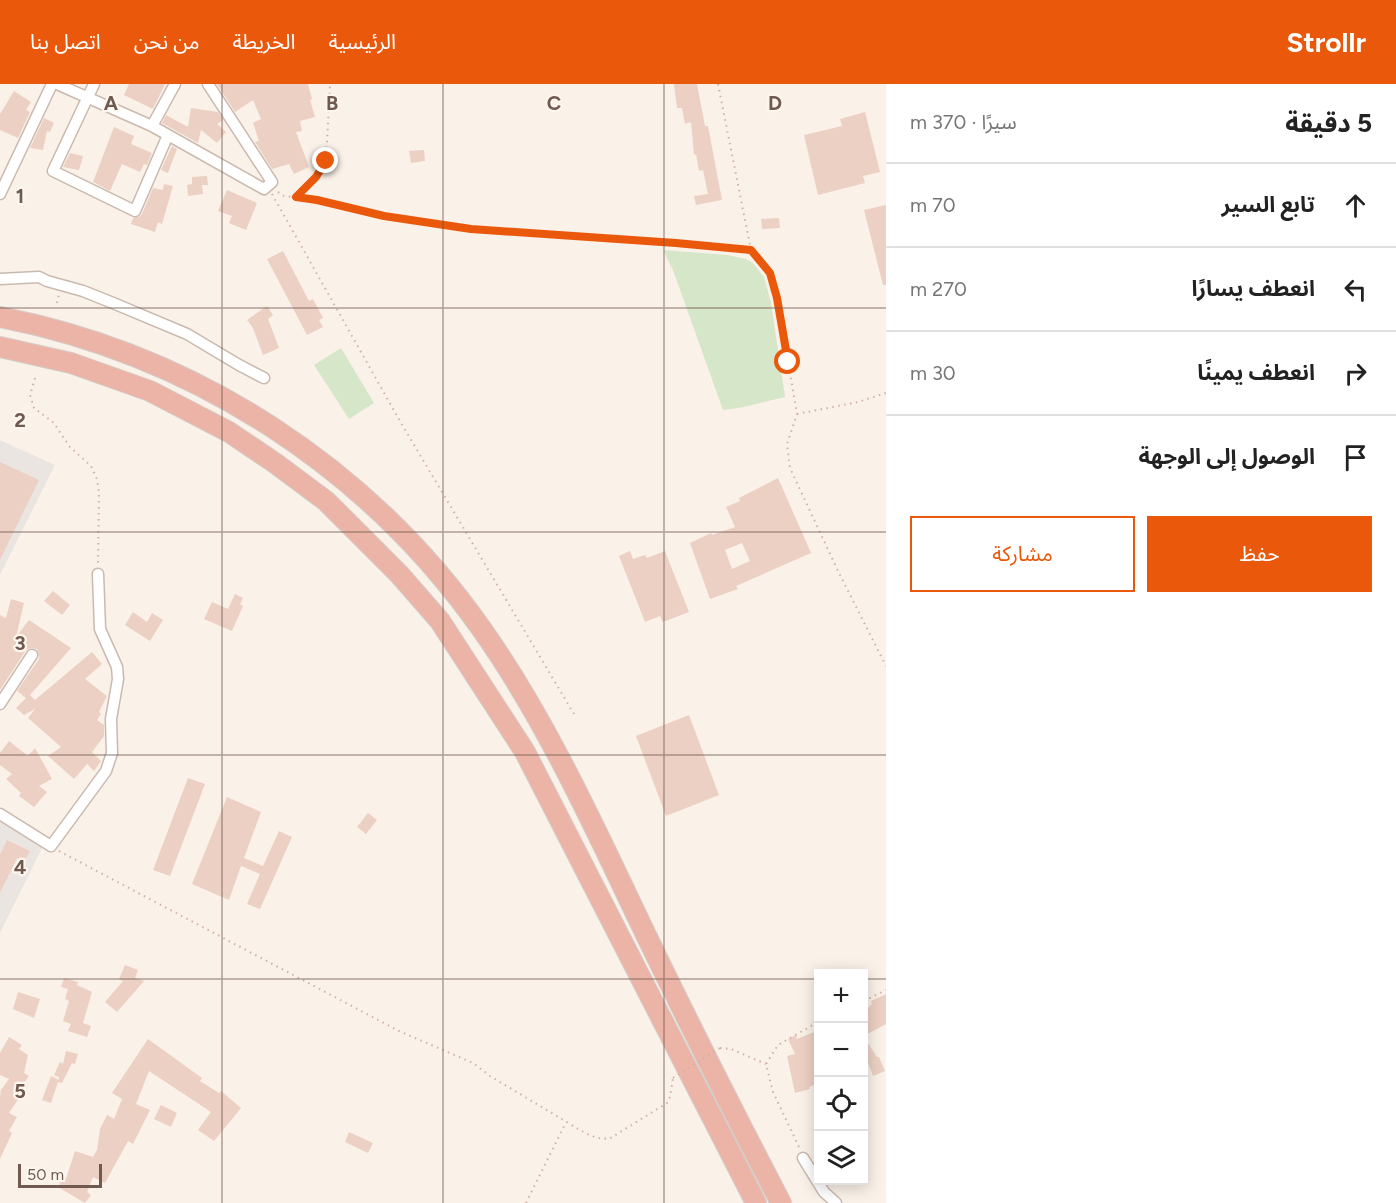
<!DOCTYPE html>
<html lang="ar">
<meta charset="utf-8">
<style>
body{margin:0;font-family:Figtree,"Noto Sans Arabic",sans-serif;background:#f6f6f6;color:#222;direction:rtl}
.controls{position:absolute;right:18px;bottom:18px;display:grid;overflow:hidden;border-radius:0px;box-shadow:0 3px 15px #0003}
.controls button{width:54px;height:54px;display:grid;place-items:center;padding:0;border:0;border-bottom:2px solid #e0e0e0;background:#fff;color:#222;font:30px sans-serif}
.scale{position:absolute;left:18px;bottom:15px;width:84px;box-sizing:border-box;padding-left:6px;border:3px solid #70594f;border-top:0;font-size:16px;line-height:21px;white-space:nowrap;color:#70594f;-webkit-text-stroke:4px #fdf6ee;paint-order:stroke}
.stop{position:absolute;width:18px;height:18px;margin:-14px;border:4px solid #ea580c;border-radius:50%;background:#fff}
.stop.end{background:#ea580c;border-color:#fff;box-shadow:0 2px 6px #0008}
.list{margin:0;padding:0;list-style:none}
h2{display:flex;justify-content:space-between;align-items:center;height:78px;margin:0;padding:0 24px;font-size:26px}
h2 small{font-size:20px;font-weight:400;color:#767676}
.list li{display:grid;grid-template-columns:39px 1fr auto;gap:18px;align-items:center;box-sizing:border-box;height:84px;padding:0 24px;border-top:2px solid #e0e0e0}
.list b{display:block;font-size:22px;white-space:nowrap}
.list em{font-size:20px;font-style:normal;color:#767676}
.actions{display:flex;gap:12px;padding:18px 24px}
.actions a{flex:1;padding:14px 0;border:2px solid #ea580c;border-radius:0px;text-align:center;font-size:21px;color:#ea580c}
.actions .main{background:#ea580c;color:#fff}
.icon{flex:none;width:33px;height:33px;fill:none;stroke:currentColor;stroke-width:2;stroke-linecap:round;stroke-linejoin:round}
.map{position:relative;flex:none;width:886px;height:1119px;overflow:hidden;direction:ltr}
header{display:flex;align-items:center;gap:36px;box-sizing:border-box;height:84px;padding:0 30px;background:#ea580c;color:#fff}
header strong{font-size:28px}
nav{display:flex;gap:33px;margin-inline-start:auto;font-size:21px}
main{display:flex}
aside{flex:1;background:#fff}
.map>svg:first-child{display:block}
.industrial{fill:#ebe5e1}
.green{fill:#d6e6c8}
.building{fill:#ecd0c3;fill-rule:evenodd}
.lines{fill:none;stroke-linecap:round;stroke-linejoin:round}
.street-casing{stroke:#cab9af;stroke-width:13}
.highway-casing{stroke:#d4cdca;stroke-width:22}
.path{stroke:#d0b3a6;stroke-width:2;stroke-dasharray:1.5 4.5;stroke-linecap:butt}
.street{stroke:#fff;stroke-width:10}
.highway{stroke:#ecb4a6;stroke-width:20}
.path-bridge{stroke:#d0b3a6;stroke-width:2;stroke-dasharray:1.5 4.5;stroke-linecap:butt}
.route{stroke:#ea580c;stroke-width:8}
.grid{fill:none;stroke:#70594f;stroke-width:1.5;stroke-opacity:0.55}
.grid-label{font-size:20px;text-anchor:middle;font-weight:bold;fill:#70594f;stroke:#fdf6ee;stroke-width:4.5;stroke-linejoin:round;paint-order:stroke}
</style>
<header>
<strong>Strollr</strong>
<nav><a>الرئيسية</a><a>الخريطة</a><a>من نحن</a><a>اتصل بنا</a></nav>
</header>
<main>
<aside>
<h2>5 دقيقة<small>سيرًا · 370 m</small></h2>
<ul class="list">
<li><svg class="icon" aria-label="ahead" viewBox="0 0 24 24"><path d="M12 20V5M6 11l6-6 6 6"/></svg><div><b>تابع السير</b></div><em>70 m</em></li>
<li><svg class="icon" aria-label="left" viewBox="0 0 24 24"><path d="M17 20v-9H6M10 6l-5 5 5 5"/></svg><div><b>انعطف يسارًا</b></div><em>270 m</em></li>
<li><svg class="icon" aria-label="right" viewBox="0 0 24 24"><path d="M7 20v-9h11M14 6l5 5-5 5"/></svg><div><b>انعطف يمينًا</b></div><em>30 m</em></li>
<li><svg class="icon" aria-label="arrive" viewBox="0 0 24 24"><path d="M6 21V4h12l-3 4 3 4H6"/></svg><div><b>الوصول إلى الوجهة</b></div></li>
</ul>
<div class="actions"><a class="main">حفظ</a><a>مشاركة</a></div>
</aside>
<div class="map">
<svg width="886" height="1119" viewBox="0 0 886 1119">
<rect width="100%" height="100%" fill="#faf1e8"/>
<path class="industrial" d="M0,356L55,381L0,491Z
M0,733L46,756L0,849Z"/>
<path class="green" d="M663,166L727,171L746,175L753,179L764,193L771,219L785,313L744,323L723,326L673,186Z
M341,264L374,319L349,335L314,281Z"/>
<path class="building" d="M129,0H165L153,25L124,11Z
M217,0H308L312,15L310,16L315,33L300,37L302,47L296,48L309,83L294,90L289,80L272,85L255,58L259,57L253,39L261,35L253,16L235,28Z
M674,0H697L705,42H708L722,116L696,121L694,112L708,110L703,86L699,87L696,70L694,71L691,38L685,40L682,24H677Z
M14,7L31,18L26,26L30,28L18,54L0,46V30Z
M191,24L218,28L223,36L217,40L226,48L217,59L201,46L198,59L162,39L166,31L188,43Z
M865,28L880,88L863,92L865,99L818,111L804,51L842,42L840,35Z
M44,34L54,39L50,48L47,47L43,66L30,64Z
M114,43L134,52L131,60L152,69L147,81L144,80L140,88L122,80L110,107L93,98Z
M172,62L177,65L168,89L161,86Z
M424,66L425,77L411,79L409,67Z
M70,69L83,72L79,86L63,83Z
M207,92L208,101H202L203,110L188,112L187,101L192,100V93Z
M164,100L173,102L162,140L158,138L155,148L131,140L133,134L139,133L142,130L153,104L163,106Z
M227,106L257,119L246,146L229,139L232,132L218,127Z
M886,121V201H883L864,126Z
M779,134L780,144L762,145L761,135Z
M283,167L309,217L313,215L323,234L319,236L323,243L307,251L267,175Z
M267,222L273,231L268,235L279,264L263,271L253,244L247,236Z
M0,378L39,396L0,476Z
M778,394L811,469L736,502L738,505L710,515L690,459L711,449L712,451L735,443L726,423L740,417L739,414ZM742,459L750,477L732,485L725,466Z
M630,467L633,475L645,471L647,474L665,467L689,528L663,538L660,532L645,538L619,472Z
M53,507L70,521L62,531L44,517Z
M235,510L243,514L240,520L243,522L232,547L204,535L212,518L228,525Z
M11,515L24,519L16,553L29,536L71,564L30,611L35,616L92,568L102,580L85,595L107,612L99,628L101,630L97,636L104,641V652L92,668L101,677L94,687L87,680L74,695L48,672L61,663L28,634L35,625L24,631L16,624L26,614L17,607L39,575V571L37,565L32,564L26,566L0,606V531L6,534Z
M133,528L147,538L152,529L163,536L150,557L125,541Z
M689,631L719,711L666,732L636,652Z
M9,657L28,672L35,664L52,695L39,702L47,708L34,723L19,712L21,709L6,695L12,690L0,681V669Z
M188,694L205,700L170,792L153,786Z
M227,713L261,728L244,774L263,782L279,747L292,753L260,825L247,820L260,790L241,782L229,816L192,800Z
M368,729L377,736L366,750L357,743Z
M7,756L30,767L24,778L17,774L0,809V771Z
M125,881L138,886L135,894L144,897L117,928L105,918L123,897L119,895Z
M64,894L78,898L77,901L92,908L83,939L91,942L87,953L68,947L71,940L63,937L69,917L65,915L68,905L61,903Z
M18,908L40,915L34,934L13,925Z
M886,910V940L864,952V928L872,920L871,917Z
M819,946V999L809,1003L810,1005L795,1009L787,972L795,970L788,955L796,951L797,955Z
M9,953L22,961L19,965L28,971L24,989L29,992L24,999L27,1002L9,1029L17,1033L9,1047L12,1049L0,1075V1013L1,1006L9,995L0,991V969Z
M864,953L877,973H879L885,987L873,992L867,976L864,978Z
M148,955L202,994L200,997L219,1009L221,1007L241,1024L214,1057L198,1046L211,1028L149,987L136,1020L150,1026L133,1060L128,1057L105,1099L93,1093L87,1108L91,1111L85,1119L58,1103L63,1093L66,1095L75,1067L93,1073L97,1066L100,1045L107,1031L114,1035L122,1015L112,1009Z
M66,967L78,970L75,980L72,979L62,999L58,998L51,1019L42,1016L51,992L59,996V993L54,991L60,978L63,980Z
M161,1021L177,1029L171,1043L154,1035Z
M349,1048L373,1059L368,1069L345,1058Z"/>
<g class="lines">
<g class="street-casing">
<path id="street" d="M57,0L152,42L264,105L272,98L208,0
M94,0L53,87L135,127L168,51
M152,42L175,0
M0,110L52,0
M0,195L39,193L47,197L83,207L113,219L187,250L239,281L264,294
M0,620L32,571
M0,730L51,762L106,687L112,669L111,635L118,595L117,583L100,545L98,490
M803,1074L824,1108L836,1119"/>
</g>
<g class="highway-casing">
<path id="highway" d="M0,233C195,271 369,384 483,547C549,641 597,749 647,853C690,942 735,1031 781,1119
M0,263L71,279L150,307L229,348L275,379L326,417L399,490L440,537L525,668L756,1119"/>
</g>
<path class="path" d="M718,0L751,166L770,189L777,214L797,330L787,360L790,384L839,489L886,582
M278,108L284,112L317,116L384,132L471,145L676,159L750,166
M272,110L401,339L574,630
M296,113L316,93L326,77L330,0
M57,219L59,210
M35,294L30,311L34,324L54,339L69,362L91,382L97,395L99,408L98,480
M797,330L858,318L886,309
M59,767L399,947L473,979L490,992L585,1049L597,1054L609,1055L667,1019L670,1013L673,994
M864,917L886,906
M720,964L731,965L766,980
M799,1063L773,1008L766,980L778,961L818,938
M526,1119L566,1038"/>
<use href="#street" class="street"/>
<use href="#highway" class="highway"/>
<path class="path-bridge" d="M673,994L720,964"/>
</g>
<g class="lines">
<path class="route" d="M326,77L316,93L296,113L317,116L384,132L471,145L676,159L751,166L770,189L777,214L788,278"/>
</g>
<path class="grid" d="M222,0V1119M443,0V1119M664,0V1119M0,224H886M0,448H886M0,671H886M0,895H818M864,895H886"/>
<g class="grid-label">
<text x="111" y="26">A</text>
<text x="332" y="26">B</text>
<text x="554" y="26">C</text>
<text x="775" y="26">D</text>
<text x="20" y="119">1</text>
<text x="20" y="343">2</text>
<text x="20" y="566">3</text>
<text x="20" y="790">4</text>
<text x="20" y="1014">5</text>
</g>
</svg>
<div class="controls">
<button>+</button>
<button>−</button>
<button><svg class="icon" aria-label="locate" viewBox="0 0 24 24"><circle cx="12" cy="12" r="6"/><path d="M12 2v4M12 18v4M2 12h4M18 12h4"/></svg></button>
<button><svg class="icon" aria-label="layers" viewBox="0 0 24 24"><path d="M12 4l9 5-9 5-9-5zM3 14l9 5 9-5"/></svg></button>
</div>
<div class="scale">50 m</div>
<div class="stop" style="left:788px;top:278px"></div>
<div class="stop end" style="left:326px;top:77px"></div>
</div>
</main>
